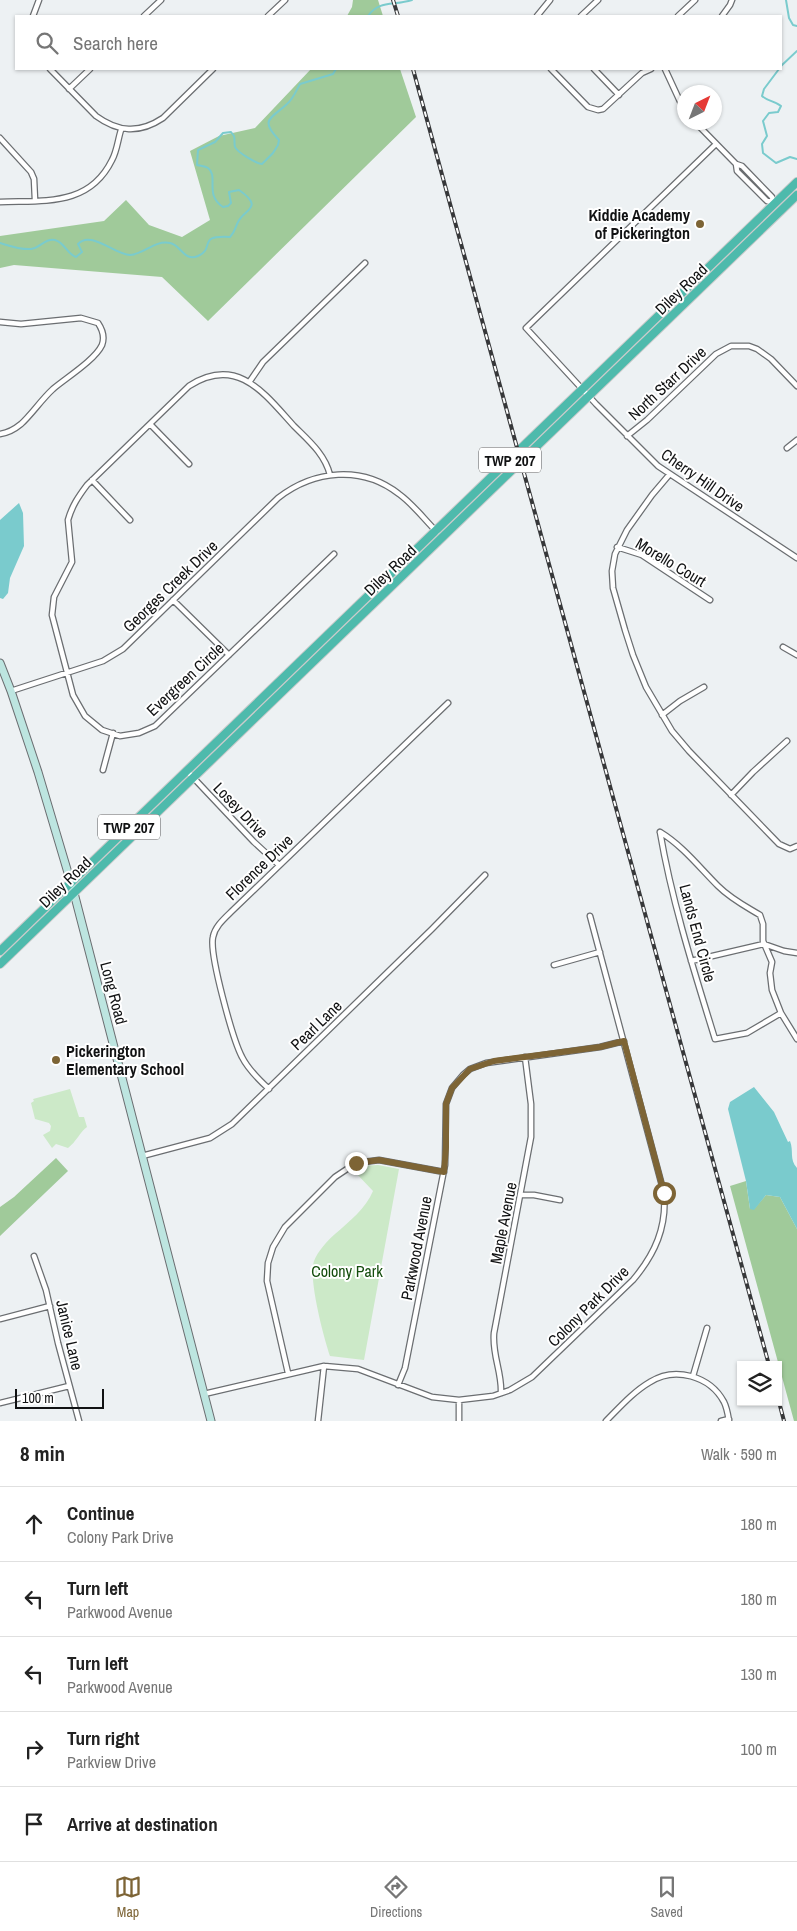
<!DOCTYPE html>
<meta charset="utf-8">
<style>
body{margin:0;font-family:"Archivo Narrow",sans-serif;background:#f2f2f2;color:#222}
.controls{position:absolute;right:15px;bottom:15px;display:grid;overflow:hidden;border-radius:0px;box-shadow:0 1px 4px #0004}
.controls button{width:45px;height:45px;display:grid;place-items:center;padding:0;border:0;border-bottom:1px solid #e0e0e0;background:#fff;color:#222;font:25px sans-serif}
.compass{position:absolute;left:677px;top:85px;width:45px;height:45px;border-radius:50%;background:#fff;box-shadow:0 1px 4px #0004;rotate:42deg}
.scale{position:absolute;left:15px;bottom:12px;width:89px;box-sizing:border-box;padding-left:5px;border:2px solid #111213;border-top:0;font-size:14px;line-height:18px;white-space:nowrap;color:#111213;-webkit-text-stroke:4px #fff;paint-order:stroke}
.stop{position:absolute;width:15px;height:15px;margin:-11px;border:4px solid #7d6435;border-radius:50%;background:#fff}
.stop.end{background:#7d6435;border-color:#fff;box-shadow:0 1px 5px #0008}
.list{margin:0;padding:0;list-style:none}
h2{display:flex;justify-content:space-between;align-items:center;height:65px;margin:0;padding:0 20px;font-size:21px}
h2 small{font-size:16px;font-weight:400;color:#767676}
.list li{display:grid;grid-template-columns:32px 1fr auto;gap:15px;align-items:center;box-sizing:border-box;height:75px;padding:0 20px;border-top:1px solid #e0e0e0}
.list b{display:block;font-size:19px;white-space:nowrap}
.list p{margin:0;font-size:16px;white-space:nowrap;color:#767676}
.list em{font-size:16px;font-style:normal;color:#767676}
.icon{flex:none;width:28px;height:28px;fill:none;stroke:currentColor;stroke-width:2;stroke-linecap:round;stroke-linejoin:round}
.map{position:relative;flex:none;width:797px;height:1421px;overflow:hidden}
.search{position:absolute;background:#fff;box-shadow:0 1px 4px #0004;left:15px;right:15px;top:15px;height:55px;display:flex;align-items:center;gap:12px;box-sizing:border-box;padding:0 18px;border-radius:0px;color:#767676;font-size:19px}
.sheet{height:440px;background:#fff}
nav{display:flex;justify-content:space-around;align-items:center;box-sizing:border-box;height:70px;border-top:1px solid #e0e0e0;background:#fff;font-size:14px;color:#767676}
nav a{display:grid;justify-items:center;gap:2px}
nav .on{color:#7d6435}
.map>svg:first-child{display:block}
.green{fill:#cce9c8}
.forest{fill:#a0ca9a}
.water{fill:#7acbcd}
.lines{fill:none;stroke-linecap:round;stroke-linejoin:round}
.stream{stroke:#7acbcd;stroke-width:2}
.minor-casing{stroke:#6b6e71;stroke-width:7}
.secondary-casing{stroke:#6b6e71;stroke-width:9}
.trunk-casing{stroke:#cbcbcb;stroke-width:10}
.minor{stroke:#fff;stroke-width:4.5}
.secondary{stroke:#bde5e0;stroke-width:7}
.trunk{stroke:#4ebaac;stroke-width:8}
.rail-casing{stroke:#37383a;stroke-width:4}
.rail{stroke:#fff;stroke-width:2;stroke-dasharray:5.5;stroke-linecap:butt}
.route{stroke:#7d6435;stroke-width:6}
.poi-dot{fill:#7d6435;stroke:#fff;stroke-width:2}
.labels{text-anchor:middle;dominant-baseline:central;stroke-width:4;stroke-linejoin:round;paint-order:stroke}
.shield{fill:#fff;stroke:#58595a;stroke-width:1}
.shield-label{font-size:15px;font-weight:bold;fill:#111213}
.poi-label{font-size:16px;font-weight:bold;fill:#111213;stroke:#fff;text-anchor:end}
.street-label{font-size:16px;fill:#111213;stroke:#fff}
.park-label{font-size:16px;fill:#144d0d;stroke:#fff}
</style>
<div class="map">
<svg width="797" height="1421" viewBox="0 0 797 1421">
<rect width="100%" height="100%" fill="#edf1f3"/>
<path class="green" d="M70,1089L79,1117H84L87,1127C80,1132 76,1142 68,1148L56,1144L52,1148L43,1135L50,1131L51,1126L49,1123L35,1119L31,1103L34,1101L33,1099Z
M378,1165L399,1169L364,1360L330,1356C324,1338 308,1279 314,1261C318,1251 327,1241 335,1234C349,1222 366,1208 373,1191L353,1170L360,1166Z"/>
<path class="forest" d="M353,0H378L383,16H347L352,7Z
M311,69H400L416,117L208,321L162,277L14,265L0,268V236L104,221L126,200L149,225L182,237L210,220L190,151L219,136L255,128Z
M56,1158L68,1171L0,1236V1207L14,1197Z
M746,1181L750,1209H754L766,1195L780,1197L797,1229V1421H794L730,1186Z"/>
<path class="water" d="M19,503L23,513L24,546L10,578L8,593L3,599L0,598V520Z
M754,1087L774,1112L788,1142L790,1141C794,1151 789,1159 797,1168V1229L780,1197L766,1195L754,1210L750,1209L746,1181L728,1109L730,1102Z"/>
<g class="lines">
<path class="stream" d="M786,0L789,18L793,25L797,26
M368,16C379,0 393,6 412,0
M781,66L797,51
M779,69L764,89L762,96C767,101 775,101 781,106L778,112L769,113L763,121L767,136L762,144L763,153L776,163L790,157L797,159
M0,243C10,246 21,250 31,249C40,248 45,238 55,240C65,243 67,254 76,257L82,252L78,244C91,230 115,255 130,255C145,254 154,240 170,243C181,245 184,262 198,256C216,248 196,235 230,237C235,232 235,228 238,222C244,209 265,208 239,190L229,192L231,203L228,206L223,207C204,195 219,176 208,168C205,166 200,166 197,165L198,150L215,142L223,133L231,132L234,136C235,139 234,144 235,147C237,152 257,164 262,164L273,153L278,145L279,140C259,119 271,119 287,104C293,99 296,91 300,84L333,74L336,69"/>
<g class="minor-casing">
<path id="minor" d="M33,16L39,0
M144,16L161,0
M268,16L285,0
M537,16L550,0
M581,16L598,0
M678,16L695,0
M722,16L730,5L732,0
M50,69L96,116C118,132 139,134 163,118L213,69
M551,69L588,107L598,110L603,109L642,73L651,69
M594,69L619,95
M665,69L684,110
M69,89L90,69
M695,122L736,164L742,166L772,197L773,202L767,201L737,171L736,164
M0,138L31,172L34,179L35,200
M716,144L526,328L596,404L658,466L797,558
M0,202C44,200 89,207 112,160C117,151 118,139 121,130
M0,322L21,324L81,318L98,323C102,329 105,337 102,345C95,360 66,378 53,389C41,400 32,414 21,424C15,429 7,433 0,434
M250,381L263,362L365,263
M150,424L189,464
M627,436L647,420L716,354L731,346H749L757,349L771,359L797,386
M787,448L797,440
M330,475C325,454 308,440 294,426C264,393 237,355 189,386L87,485C78,497 72,506 68,520L72,562L54,597L52,615L73,695L85,716L102,730L120,736L139,733L155,726L334,554
M669,475L652,495L627,530L615,554L612,571L613,588L625,630L633,655L646,687L672,731L689,751L779,844L790,849L797,846
M92,480L130,520
M617,547L642,555L710,600
M173,600L229,655
M783,647L797,655
M11,691L103,661L123,649L278,498C314,470 362,465 399,494C413,504 424,519 437,532
M662,715L680,701L704,687
M103,770L113,733
M187,771L254,842L279,865
M731,795L753,772L787,741
M660,832C672,902 694,971 715,1039L747,1033L781,1013
M660,832C683,846 699,867 718,886C731,899 745,906 760,915L763,924V941L772,962L770,973L772,990L781,1013L797,1039
M691,961L764,944L784,951L797,953
M554,965L600,952
M269,1089C258,1079 248,1069 242,1057C233,1040 209,954 213,937C215,926 225,918 233,910L448,703
M142,1156L210,1138L232,1124L432,929L485,875
M521,1195H534L560,1200
M34,1256L46,1290L58,1343L79,1421
M0,1319L50,1306
M288,1373L267,1281L268,1263L273,1247L285,1227L335,1177L356,1163L379,1160L444,1172
M693,1376L707,1328
M398,1385L405,1368L445,1165L446,1104L452,1088L463,1075L470,1069L486,1063L600,1047L624,1041
M501,1393C502,1372 492,1355 494,1333L531,1137V1104L525,1057
M204,1394L324,1366L358,1369L432,1397L459,1400L493,1396L510,1390L532,1377L633,1280C655,1254 667,1227 664,1193L590,916
M459,1400V1421
M0,1403L69,1386
M318,1421L324,1366
M606,1421C620,1407 633,1392 650,1382C675,1366 710,1376 724,1402C727,1408 728,1415 729,1421
M721,1421L729,1419"/>
</g>
<g class="secondary-casing">
<path id="secondary" d="M0,663L11,691L38,772L74,893L211,1421"/>
</g>
<g class="trunk-casing">
<path id="trunk" d="M0,951L797,182
M0,964L797,195"/>
</g>
<use href="#minor" class="minor"/>
<use href="#secondary" class="secondary"/>
<use href="#trunk" class="trunk"/>
<g class="rail-casing">
<path id="rail" d="M393,0L398,16
M413,69L769,1365
M778,1398L784,1421"/>
</g>
<use href="#rail" class="rail"/>
</g>
<g class="lines">
<path class="route" d="M356,1163L379,1160L444,1172L446,1147V1104L452,1088L470,1069L494,1061L600,1047L624,1041L664,1193"/>
</g>
<g class="poi-dot">
<circle cx="700" cy="224" r="5"/>
<circle cx="56" cy="1060" r="5"/>
</g>
<g class="labels">
<g class="shield">
<rect x="479" y="447.5" width="62" height="25" rx="4"/>
<rect x="98" y="814.5" width="62" height="25" rx="4"/>
</g>
<g class="shield-label">
<text x="510" y="460">TWP 207</text>
<text x="129" y="827">TWP 207</text>
</g>
<g class="poi-label">
<text x="690" y="215">Kiddie Academy<tspan x="690" dy="18">of Pickerington</tspan></text>
<text x="66" y="1051" text-anchor="start">Pickerington<tspan x="66" dy="18">Elementary School</tspan></text>
</g>
<g class="street-label">
<text transform="translate(681 289) rotate(-44)">Diley Road</text>
<text transform="translate(667 383) rotate(-43)">North Starr Drive</text>
<text transform="translate(703 480) rotate(35)">Cherry Hill Drive</text>
<text transform="translate(671 562) rotate(31)">Morello Court</text>
<text transform="translate(390 570) rotate(-44)">Diley Road</text>
<text transform="translate(170 586) rotate(-44)">Georges Creek Drive</text>
<text transform="translate(185 679) rotate(-43)">Evergreen Circle</text>
<text transform="translate(241 810) rotate(46)">Losey Drive</text>
<text transform="translate(259 867) rotate(-44)">Florence Drive</text>
<text transform="translate(65 882) rotate(-44)">Diley Road</text>
<text transform="translate(698 933) rotate(75)">Lands End Circle</text>
<text transform="translate(114 993) rotate(75)">Long Road</text>
<text transform="translate(316 1025) rotate(-44)">Pearl Lane</text>
<text transform="translate(503 1223) rotate(-79)">Maple Avenue</text>
<text transform="translate(416 1248) rotate(-79)">Parkwood Avenue</text>
<text transform="translate(588 1306) rotate(-45)">Colony Park Drive</text>
<text transform="translate(70 1335) rotate(77)">Janice Lane</text>
</g>
<g class="park-label">
<text x="347" y="1271">Colony Park</text>
</g>
</g>
</svg>
<div class="controls">
<button><svg class="icon" aria-label="layers" viewBox="0 0 24 24"><path d="M12 4l9 5-9 5-9-5zM3 14l9 5 9-5"/></svg></button>
</div>
<svg class="compass" viewBox="-18 -18 36 36"><path d="M0-13l5 13h-10z" fill="#e53935"/><path d="M0 13l5-13h-10z" fill="#767676"/></svg>
<div class="scale">100 m</div>
<div class="stop" style="left:664px;top:1193px"></div>
<div class="stop end" style="left:356px;top:1163px"></div>
<div class="search"><svg class="icon" aria-label="search" viewBox="0 0 24 24"><circle cx="10" cy="10" r="6"/><path d="M15 15l6 6"/></svg>Search here</div>
</div>
<section class="sheet">
<h2>8 min<small>Walk · 590 m</small></h2>
<ul class="list">
<li><svg class="icon" aria-label="ahead" viewBox="0 0 24 24"><path d="M12 20V5M6 11l6-6 6 6"/></svg><div><b>Continue</b><p>Colony Park Drive</p></div><em>180 m</em></li>
<li><svg class="icon" aria-label="left" viewBox="0 0 24 24"><path d="M17 20v-9H6M10 6l-5 5 5 5"/></svg><div><b>Turn left</b><p>Parkwood Avenue</p></div><em>180 m</em></li>
<li><svg class="icon" aria-label="left" viewBox="0 0 24 24"><path d="M17 20v-9H6M10 6l-5 5 5 5"/></svg><div><b>Turn left</b><p>Parkwood Avenue</p></div><em>130 m</em></li>
<li><svg class="icon" aria-label="right" viewBox="0 0 24 24"><path d="M7 20v-9h11M14 6l5 5-5 5"/></svg><div><b>Turn right</b><p>Parkview Drive</p></div><em>100 m</em></li>
<li><svg class="icon" aria-label="arrive" viewBox="0 0 24 24"><path d="M6 21V4h12l-3 4 3 4H6"/></svg><div><b>Arrive at destination</b></div></li>
</ul>
</section>
<nav>
<a class="on"><svg class="icon" aria-label="map" viewBox="0 0 24 24"><path d="M3 6l6-2 6 2 6-2v14l-6 2-6-2-6 2zM9 4v14M15 6v14"/></svg>Map</a>
<a><svg class="icon" aria-label="directions" viewBox="0 0 24 24"><path d="M12 3l9 9-9 9-9-9zM9 14v-3h6M13 9l2 2-2 2"/></svg>Directions</a>
<a><svg class="icon" aria-label="saved" viewBox="0 0 24 24"><path d="M7 4h10v16l-5-4-5 4z"/></svg>Saved</a>
</nav>
